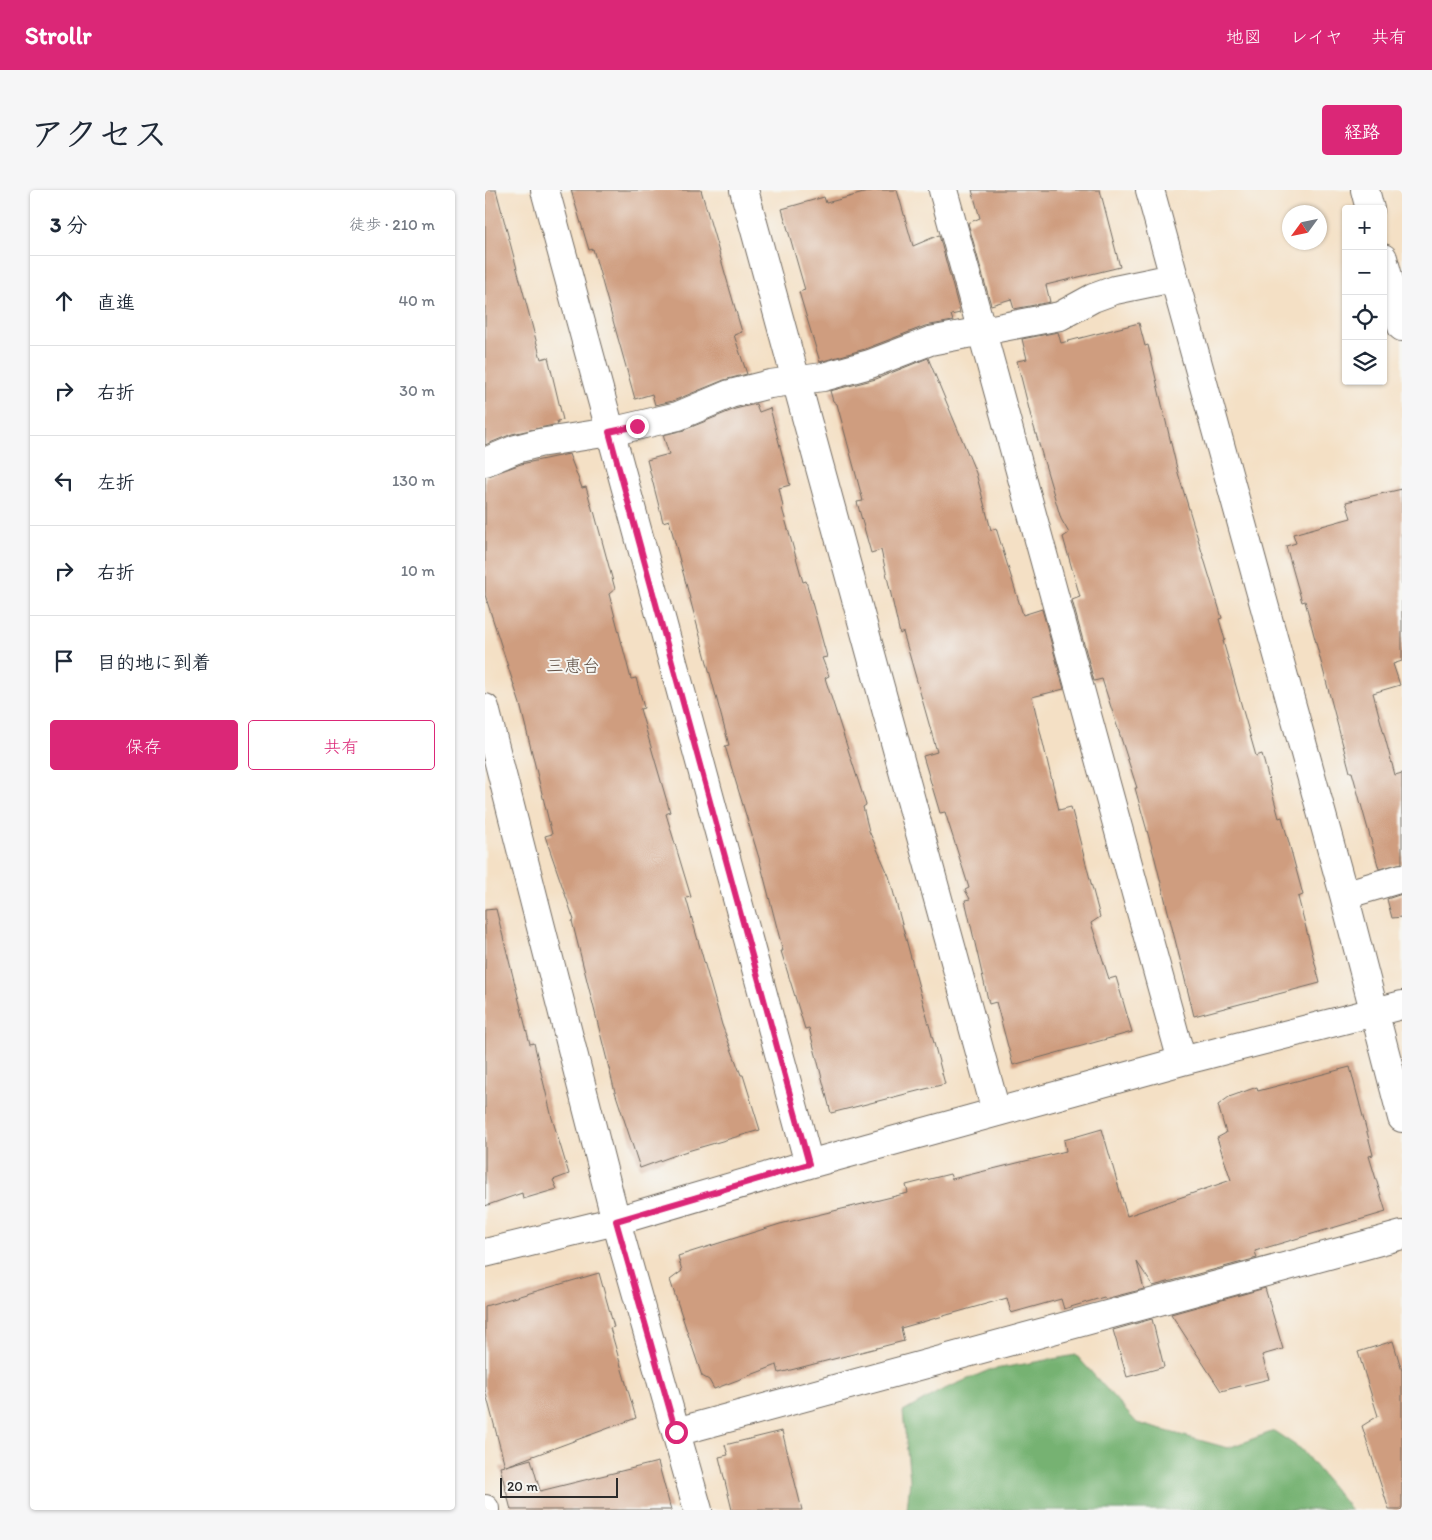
<!DOCTYPE html>
<html lang="ja">
<meta charset="utf-8">
<style>
body{margin:0;font-family:Itim,"Klee One",sans-serif;background:#f6f6f7;color:#1f2937}
.controls{position:absolute;right:15px;top:15px;display:grid;overflow:hidden;border-radius:5px;box-shadow:0 1px 4px #0004}
.controls button{width:45px;height:45px;display:grid;place-items:center;padding:0;border:0;border-bottom:1px solid #e0e1e3;background:#fff;color:#1f2937;font:25px sans-serif}
.compass{position:absolute;left:797px;top:15px;width:45px;height:45px;border-radius:50%;background:#fff;box-shadow:0 1px 4px #0004;rotate:237deg}
.scale{position:absolute;left:15px;bottom:12px;width:118px;box-sizing:border-box;padding-left:5px;border:2px solid #2b2b2b;border-top:0;font-size:14px;line-height:18px;white-space:nowrap;color:#2b2b2b;-webkit-text-stroke:4px #f6f6f2;paint-order:stroke}
.stop{position:absolute;width:15px;height:15px;margin:-11px;border:4px solid #db2777;border-radius:50%;background:#fff}
.stop.end{background:#db2777;border-color:#fff;box-shadow:0 1px 5px #0008}
.list{margin:0;padding:0;list-style:none}
h2{display:flex;justify-content:space-between;align-items:center;height:65px;margin:0;padding:0 20px;font-size:21px}
h2 small{font-size:16px;font-weight:400;color:#747a83}
.list li{display:grid;grid-template-columns:32px 1fr auto;gap:15px;align-items:center;box-sizing:border-box;height:90px;padding:0 20px;border-top:1px solid #e0e1e3}
.list b{display:block;font-size:19px;white-space:nowrap}
.list em{font-size:16px;font-style:normal;color:#747a83}
.actions{display:flex;gap:10px;padding:15px 20px}
.actions a{flex:1;padding:11px 0;border:1px solid #db2777;border-radius:5px;text-align:center;font-size:18px;color:#db2777}
.actions .main{background:#db2777;color:#fff}
.icon{flex:none;width:28px;height:28px;fill:none;stroke:currentColor;stroke-width:2;stroke-linecap:round;stroke-linejoin:round}
.map{position:relative;flex:none;width:917px;height:1320px;overflow:hidden;border-radius:5px}
header{display:flex;align-items:center;gap:30px;box-sizing:border-box;height:70px;padding:0 25px;background:#db2777;color:#fff}
header strong{font-size:24px}
nav{display:flex;gap:28px;margin-inline-start:auto;font-size:18px}
.intro{display:flex;align-items:center;justify-content:space-between;box-sizing:border-box;height:120px;padding:0 30px}
h1{margin:0;font-size:35px}
.button{padding:12px 22px;border-radius:5px;background:#db2777;color:#fff;font-size:18px;font-weight:700}
main{display:flex;gap:30px;padding:0 30px}
aside{flex:1;background:#fff;border-radius:5px;box-shadow:0 1px 4px #0004}
.map>svg:first-child{display:block}
.forest{fill:#76b272;stroke:#506e4e}
.building{fill:#cf9d7f}
.lines{fill:none;stroke-linecap:round;stroke-linejoin:round}
.minor-casing{stroke:#716a61;stroke-width:30}
.minor{stroke:#fff;stroke-width:28}
.route{stroke:#db2777;stroke-width:6}
.labels{text-anchor:middle;dominant-baseline:central;stroke-width:4;stroke-linejoin:round;paint-order:stroke}
.quarter-label{font-size:18px;fill:#645348;stroke:#f6f6f2}
</style>
<header>
<strong>Strollr</strong>
<nav><a>地図</a><a>レイヤ</a><a>共有</a></nav>
</header>
<div class="intro"><h1>アクセス</h1><a class="button">経路</a></div>
<main>
<aside>
<h2>3 分<small>徒歩 · 210 m</small></h2>
<ul class="list">
<li><svg class="icon" aria-label="ahead" viewBox="0 0 24 24"><path d="M12 20V5M6 11l6-6 6 6"/></svg><div><b>直進</b></div><em>40 m</em></li>
<li><svg class="icon" aria-label="right" viewBox="0 0 24 24"><path d="M7 20v-9h11M14 6l5 5-5 5"/></svg><div><b>右折</b></div><em>30 m</em></li>
<li><svg class="icon" aria-label="left" viewBox="0 0 24 24"><path d="M17 20v-9H6M10 6l-5 5 5 5"/></svg><div><b>左折</b></div><em>130 m</em></li>
<li><svg class="icon" aria-label="right" viewBox="0 0 24 24"><path d="M7 20v-9h11M14 6l5 5-5 5"/></svg><div><b>右折</b></div><em>10 m</em></li>
<li><svg class="icon" aria-label="arrive" viewBox="0 0 24 24"><path d="M6 21V4h12l-3 4 3 4H6"/></svg><div><b>目的地に到着</b></div></li>
</ul>
<div class="actions"><a class="main">保存</a><a>共有</a></div>
</aside>
<div class="map">
<svg width="917" height="1320" viewBox="0 0 917 1320">
<rect width="100%" height="100%" fill="#f6f6f2"/>
<filter id="ink" filterUnits="userSpaceOnUse"><feTurbulence type="fractalNoise" baseFrequency=".02" numOctaves="2"/><feDisplacementMap in="SourceGraphic" scale="10" xChannelSelector="R" yChannelSelector="G"/><feConvolveMatrix kernelMatrix="1 2 1 2 8 2 1 2 1" color-interpolation-filters="sRGB"/></filter>
<filter id="wash" filterUnits="userSpaceOnUse"><feTurbulence type="fractalNoise" baseFrequency=".0096" numOctaves="4" result="noise"/><feDisplacementMap in="SourceGraphic" scale="20" xChannelSelector="R" yChannelSelector="G"/><feGaussianBlur stdDeviation="1.12" result="paint"/><feColorMatrix in="noise" values="0 0 0 0 0 0 0 0 0 0 0 0 0 0 0 0 0 1.4 0 .05"/><feComposite in="paint" operator="in"/></filter>
<g filter="url(#wash)">
<rect width="100%" height="100%" fill="#f4e0c5"/>
<path class="forest" d="M591,1165L652,1233L743,1258L789,1241L816,1259L866,1320H422L425,1290L418,1222L455,1201L504,1180Z"/>
<g id="blocks">
<path class="building" d="M0,0H11L56,169L63,167L78,230L72,231L73,234L27,244L0,255Z
M86,0H216L257,142L249,145L262,184L239,190L188,211L170,215L167,204L150,209L108,59L104,60Z
M390,0H412L428,56L454,45L475,123L466,125L468,131L440,136L380,159L335,172L314,102L320,100L297,19L339,7L341,13Z
M487,0H615L635,77L561,95L565,112L529,119L526,109L506,115L483,33L495,28Z
M654,133L660,156L663,155L693,283L737,428L734,429L740,450L738,451L771,566L777,564L794,628L797,627L818,705L813,707L835,793L709,826L670,669L650,598H652L617,489L609,491L587,410L595,407L578,347L584,343L576,329L546,227L532,171L542,169L537,149L573,142L576,153Z
M443,168L491,283L506,340L511,338L538,425L557,419L579,499L547,507L574,620L586,617L606,693L615,727L606,733L624,789L631,787L647,842L528,875L511,812L504,814L480,710L485,709L480,700L484,698L460,622L455,623L438,566L452,562L418,442L415,444L396,360L386,363L372,312L378,311L352,214L348,211L345,201L391,189Z
M271,214L274,222L285,218L305,295L294,298L298,317L297,318L318,392L321,391L342,467L337,468L344,486L340,488L381,615L378,617L384,641L404,686L460,894L346,923L324,838L320,839L296,761H298L274,668L240,556L244,555L184,330L178,332L162,270L184,264L178,245L199,240L250,219Z
M84,264L97,298L101,297L108,322L109,321L130,399L124,404L146,489L151,488L159,518L155,519L185,622L181,624L206,707L201,708L237,835L256,885H258L275,940L199,962L155,978L130,902L87,731L89,730L60,646L67,644L35,514L0,405V287L36,274Z
M917,299V471L908,474L915,495L888,503L910,585L917,583V673L894,679L867,582H865L820,411L817,412L801,356L811,353L808,344L866,328L861,312Z
M917,704V727L907,728L902,709Z
M11,719L45,854L49,853L67,928L84,984L68,990L72,999L38,1009L37,1003L0,1016V720Z
M865,877L888,965L884,966L901,1022L770,1061L772,1068L668,1096L652,1072L659,1099L620,1109L619,1107L579,1119L576,1109L526,1123L522,1108L416,1138L419,1151L294,1183L292,1175L229,1199L224,1190L217,1186L185,1090L197,1081L193,1066L295,1034L423,1003L421,995L465,984L467,989L581,961L579,950L617,939L642,1026L746,990L732,948L741,943L733,915L744,907L772,897L773,901Z
M114,1083L129,1137L125,1138L151,1228L21,1276L46,1269L55,1301L173,1272L186,1320H26L15,1277L20,1276L0,1200V1116Z
M780,1098L798,1159L777,1165L784,1189L736,1201L686,1124Z
M667,1129L679,1177L642,1187L628,1140Z
M908,1151L917,1181V1320H904L877,1236L893,1226L873,1162Z
M297,1241L317,1320H247L234,1267L243,1265L240,1255Z"/>
</g>
</g>
<g filter="url(#ink)">
<use href="#blocks" fill-opacity="0" stroke="#716a61" stroke-width="1"/>
<g class="lines">
<g class="minor-casing">
<path id="minor" d="M60,0L324,974
M259,0L511,921
M458,0L697,871
M665,0L859,705L917,928
M880,0L885,19
M898,68L917,137
M0,272L31,259L54,253L125,242L193,226L245,204L285,194L338,187L385,174L445,151L575,126L608,108L630,100L688,88
M0,518L131,1031L213,1320
M859,705L917,688
M0,1063L131,1031L324,974L697,871L917,815
M191,1242L917,1045
M0,1319V1320"/>
</g>
<use href="#minor" class="minor"/>
</g>
</g>
<g class="lines" filter="url(#ink)">
<path class="route" d="M152,236L124,242L324,974L131,1031L191,1242"/>
</g>
<g class="labels">
<g class="quarter-label">
<text x="88" y="476">三恵台</text>
</g>
</g>
</svg>
<div class="controls">
<button>+</button>
<button>−</button>
<button><svg class="icon" aria-label="locate" viewBox="0 0 24 24"><circle cx="12" cy="12" r="6"/><path d="M12 2v4M12 18v4M2 12h4M18 12h4"/></svg></button>
<button><svg class="icon" aria-label="layers" viewBox="0 0 24 24"><path d="M12 4l9 5-9 5-9-5zM3 14l9 5 9-5"/></svg></button>
</div>
<svg class="compass" viewBox="-18 -18 36 36"><path d="M0-13l5 13h-10z" fill="#e53935"/><path d="M0 13l5-13h-10z" fill="#747a83"/></svg>
<div class="scale">20 m</div>
<div class="stop" style="left:191px;top:1242px"></div>
<div class="stop end" style="left:152px;top:236px"></div>
</div>
</main>
